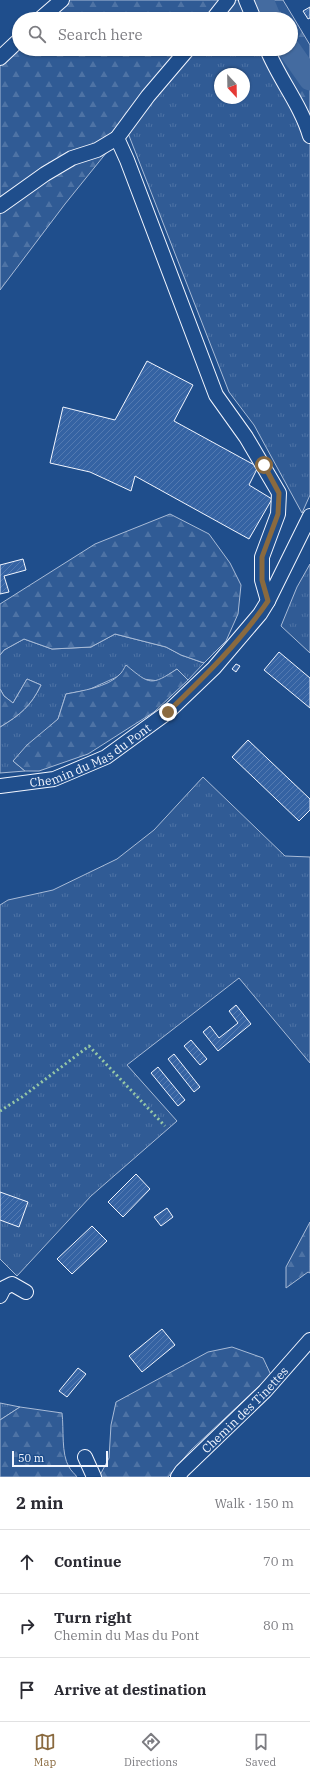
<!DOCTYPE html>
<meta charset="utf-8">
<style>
body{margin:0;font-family:"IBM Plex Serif",serif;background:#f2f2f3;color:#2b2b33}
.compass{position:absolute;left:214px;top:68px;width:36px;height:36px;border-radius:50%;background:#fff;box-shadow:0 1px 3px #0004;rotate:158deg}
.scale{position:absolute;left:12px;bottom:10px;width:96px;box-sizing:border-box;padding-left:4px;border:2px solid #f2f6ff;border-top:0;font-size:11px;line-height:14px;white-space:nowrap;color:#f2f6ff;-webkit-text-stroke:3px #1f4e8c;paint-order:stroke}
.stop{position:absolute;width:12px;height:12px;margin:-9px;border:3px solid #8a6a3f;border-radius:50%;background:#fff}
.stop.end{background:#8a6a3f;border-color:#fff;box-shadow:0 1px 4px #0008}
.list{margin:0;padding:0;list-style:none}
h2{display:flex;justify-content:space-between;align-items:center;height:52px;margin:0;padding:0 16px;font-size:17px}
h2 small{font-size:13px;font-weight:400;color:#7c7c81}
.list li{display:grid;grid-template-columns:26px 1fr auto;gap:12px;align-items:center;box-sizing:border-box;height:64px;padding:0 16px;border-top:1px solid #e1e1e2}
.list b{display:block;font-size:15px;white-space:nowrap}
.list p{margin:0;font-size:13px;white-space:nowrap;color:#7c7c81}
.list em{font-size:13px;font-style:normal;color:#7c7c81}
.icon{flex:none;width:22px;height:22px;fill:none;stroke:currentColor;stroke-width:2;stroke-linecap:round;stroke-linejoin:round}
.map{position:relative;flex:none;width:310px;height:1477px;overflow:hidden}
.search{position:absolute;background:#fff;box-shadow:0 1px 3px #0004;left:12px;right:12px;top:12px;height:44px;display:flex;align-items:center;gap:10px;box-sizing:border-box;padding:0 14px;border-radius:22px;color:#7c7c81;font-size:15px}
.sheet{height:244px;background:#fff}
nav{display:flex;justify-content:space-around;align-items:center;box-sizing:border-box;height:56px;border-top:1px solid #e1e1e2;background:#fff;font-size:11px;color:#7c7c81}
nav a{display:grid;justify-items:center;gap:2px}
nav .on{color:#8a6a3f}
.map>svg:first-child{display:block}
.grass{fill:url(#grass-tufts);stroke:#a8bbd7;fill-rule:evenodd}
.forest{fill:url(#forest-firs);stroke:#a8bbd7}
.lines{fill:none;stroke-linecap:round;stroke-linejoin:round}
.river{stroke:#446ba0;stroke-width:23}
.building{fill:url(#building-hatch);stroke:#f2f6ff}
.minor-casing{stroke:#f2f6ff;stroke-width:16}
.minor{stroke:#1f4e8c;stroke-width:14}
.hedge{stroke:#97c8a6;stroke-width:3;stroke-dasharray:2 3;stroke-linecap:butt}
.route{stroke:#8a6a3f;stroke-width:5}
.labels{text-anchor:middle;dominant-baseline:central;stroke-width:3;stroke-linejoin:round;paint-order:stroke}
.street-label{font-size:12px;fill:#f2f6ff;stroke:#1f4e8c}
</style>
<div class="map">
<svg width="310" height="1477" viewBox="0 0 310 1477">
<defs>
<pattern id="grass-tufts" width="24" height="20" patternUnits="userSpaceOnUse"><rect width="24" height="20" fill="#305b95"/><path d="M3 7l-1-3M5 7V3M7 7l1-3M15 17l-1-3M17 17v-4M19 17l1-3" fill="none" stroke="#4e73a5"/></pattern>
<pattern id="forest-firs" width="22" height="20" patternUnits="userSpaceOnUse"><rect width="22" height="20" fill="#305b95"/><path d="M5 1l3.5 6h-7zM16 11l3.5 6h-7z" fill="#4e73a5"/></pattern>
<pattern id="building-hatch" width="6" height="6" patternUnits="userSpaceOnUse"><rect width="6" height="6" fill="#3563a3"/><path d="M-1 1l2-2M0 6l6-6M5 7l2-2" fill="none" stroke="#537ab1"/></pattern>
</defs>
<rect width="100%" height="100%" fill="#1f4e8c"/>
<path class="grass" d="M230,0H250L258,19H214Z
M190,49H272L310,115V495L302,513L254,425L229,392L126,128ZM220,74H244V98H220Z
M310,564V653L281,626L297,587Z
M115,634L166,647L181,655L204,663L188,680L177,669L159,681L119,676L88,690L66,694L58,719L13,761L25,771L0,773V727C20,715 31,706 41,685L27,679L13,703L4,696L0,689V655L4,650L24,639L52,649L91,647Z
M203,777L285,856L310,857V1063L239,978L127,1065L177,1121L91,1196L17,1276L0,1259V905L8,900L53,890L117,859L154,830Z
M0,1403L20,1407L0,1420Z"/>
<path class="forest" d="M57,0H230L214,19H35Z
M250,0H283L310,45V115L272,49H291V19H258Z
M19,33V49H190L65,204L0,290V49Z
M170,514L209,534L230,563L241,585L238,614L226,641L204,663L181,655L166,647L115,634L91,647L52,649L24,639L4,650L0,655V604L95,544Z
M126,665C150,685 151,686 177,669L188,680L154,712L88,754L39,771H25L13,761L27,745L58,719L66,694C81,691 108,687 119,675C122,673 124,668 126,665Z
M27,679L41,685C31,706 20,715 0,727V689L4,696L13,703Z
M310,1222V1273L308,1272L286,1288V1267Z
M232,1347L263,1358L271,1375L191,1450L168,1477H99L109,1458L111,1425L116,1402L208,1352Z
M20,1407L62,1413C64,1429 61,1454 69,1467C71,1471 75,1474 77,1477H0V1420Z"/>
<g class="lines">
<path class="river" d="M262,0L270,19
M289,49L310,79"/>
</g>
<path class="building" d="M310,7V18L308,19L303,11Z
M147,361L193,385L174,421L258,467L249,485L272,499L249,539L135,476L131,491L90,472L50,463L63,407L115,420Z
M23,559L26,570L4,576L9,592L0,594V565Z
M279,652L310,678V708L264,670Z
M236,664L240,666L236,672L232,669Z
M248,740L310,799V810L299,821L232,757Z
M236,1005L251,1024L218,1051L203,1032L210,1026L219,1038L238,1023L229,1011Z
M191,1040L207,1059L200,1065L184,1046Z
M174,1054L200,1087L194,1092L168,1059Z
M158,1067L185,1100L178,1106L151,1073Z
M136,1174L150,1189L123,1217L108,1202Z
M0,1192L28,1202L19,1227L0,1220Z
M167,1208L173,1217L161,1226L154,1217Z
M92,1226L107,1241L72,1274L57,1259Z
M162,1329L175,1345L142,1372L129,1356Z
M78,1368L86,1374L67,1397L59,1391Z"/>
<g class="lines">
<g class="minor-casing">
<g id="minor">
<path d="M246,0L254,19"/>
<path d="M40,19L62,0"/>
<path d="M213,19L228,0"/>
<path d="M267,49C279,79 301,105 310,136"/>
<path d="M0,58L19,40"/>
<path d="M117,138L127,160L216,395L246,437L279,493L278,514L262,557V580L268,601"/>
<path d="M0,206L45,174L72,158L97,150L117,138L148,96L188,49"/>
<path id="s1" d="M0,786L54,779L106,757L168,712L214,668L260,614L268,601L310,516"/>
<path d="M0,1296L4,1288L12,1284L26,1292"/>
<path d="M85,1457L94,1477"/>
<path id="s2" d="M178,1477L182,1471L265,1391L310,1340"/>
</g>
</g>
<use href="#minor" class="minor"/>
<path class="hedge" d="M0,1111L22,1097L89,1046L165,1126"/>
</g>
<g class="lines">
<path class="route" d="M168,712C204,677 240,642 268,601L262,580V557L278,514L279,493L264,465"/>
</g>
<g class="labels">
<g class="street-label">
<text stroke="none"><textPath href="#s1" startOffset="97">Chemin du Mas du Pont</textPath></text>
<text stroke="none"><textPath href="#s2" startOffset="95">Chemin des Tinettes</textPath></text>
</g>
</g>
</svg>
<svg class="compass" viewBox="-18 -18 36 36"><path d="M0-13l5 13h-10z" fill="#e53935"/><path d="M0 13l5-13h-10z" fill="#7c7c81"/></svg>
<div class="scale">50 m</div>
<div class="stop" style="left:264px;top:465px"></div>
<div class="stop end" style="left:168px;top:712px"></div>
<div class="search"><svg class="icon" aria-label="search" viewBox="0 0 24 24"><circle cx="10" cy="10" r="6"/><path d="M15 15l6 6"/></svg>Search here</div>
</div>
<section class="sheet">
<h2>2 min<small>Walk · 150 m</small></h2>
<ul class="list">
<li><svg class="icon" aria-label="ahead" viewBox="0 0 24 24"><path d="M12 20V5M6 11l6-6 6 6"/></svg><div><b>Continue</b></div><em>70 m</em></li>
<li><svg class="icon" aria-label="right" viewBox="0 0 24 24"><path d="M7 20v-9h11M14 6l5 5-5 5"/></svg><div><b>Turn right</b><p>Chemin du Mas du Pont</p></div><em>80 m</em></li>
<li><svg class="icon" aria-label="arrive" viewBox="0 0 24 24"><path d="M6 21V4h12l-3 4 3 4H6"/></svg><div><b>Arrive at destination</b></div></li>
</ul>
</section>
<nav>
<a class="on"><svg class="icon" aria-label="map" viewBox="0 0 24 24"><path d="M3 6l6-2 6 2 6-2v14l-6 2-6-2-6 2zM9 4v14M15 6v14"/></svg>Map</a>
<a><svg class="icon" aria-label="directions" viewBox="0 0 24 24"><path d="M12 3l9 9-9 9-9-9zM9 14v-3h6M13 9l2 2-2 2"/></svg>Directions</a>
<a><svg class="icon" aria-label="saved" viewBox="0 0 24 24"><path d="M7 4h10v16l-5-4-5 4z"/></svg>Saved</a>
</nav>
